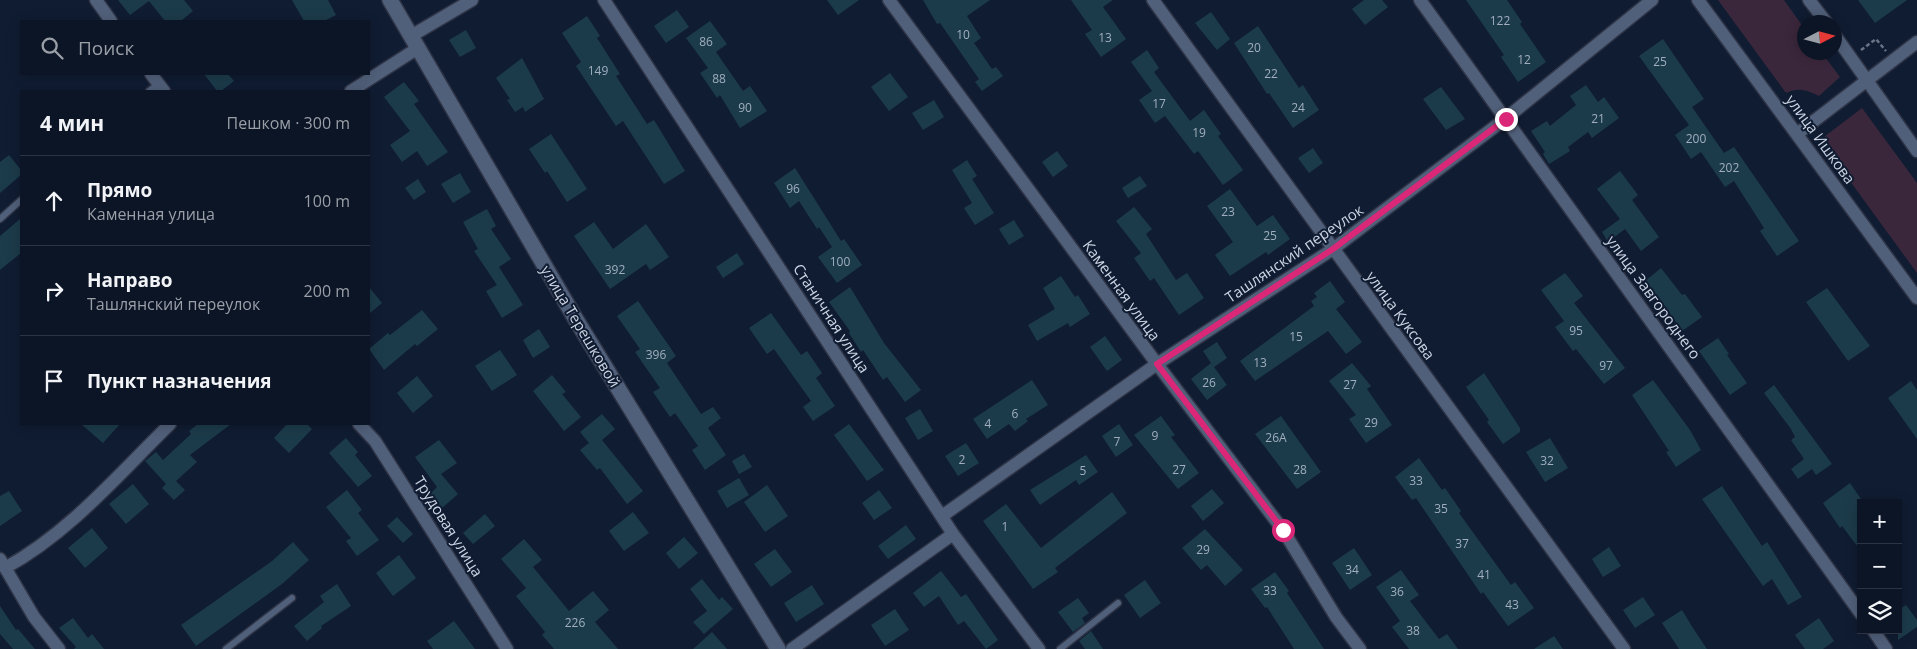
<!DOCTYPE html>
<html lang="ru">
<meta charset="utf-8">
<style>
body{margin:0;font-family:"Open Sans",sans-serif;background:#1a2232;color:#f1f3f6}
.controls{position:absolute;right:15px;bottom:15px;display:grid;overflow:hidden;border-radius:0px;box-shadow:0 2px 12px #0003}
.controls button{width:45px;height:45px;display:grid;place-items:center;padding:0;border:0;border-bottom:1px solid #2c3443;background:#0c1526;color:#f1f3f6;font:25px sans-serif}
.compass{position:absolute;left:1797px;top:15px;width:45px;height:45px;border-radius:50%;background:#0c1526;box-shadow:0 2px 12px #0003;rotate:84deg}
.stop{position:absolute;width:15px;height:15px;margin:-11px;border:4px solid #db2777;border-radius:50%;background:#fff}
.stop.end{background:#db2777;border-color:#fff;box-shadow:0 1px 5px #0008}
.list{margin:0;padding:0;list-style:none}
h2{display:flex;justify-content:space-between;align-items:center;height:65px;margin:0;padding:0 20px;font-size:21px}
h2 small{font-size:16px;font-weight:400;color:#9a9fa7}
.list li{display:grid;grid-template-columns:32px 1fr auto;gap:15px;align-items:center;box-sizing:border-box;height:90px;padding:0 20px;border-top:1px solid #2c3443}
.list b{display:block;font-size:19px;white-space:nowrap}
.list p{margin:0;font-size:16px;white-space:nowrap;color:#9a9fa7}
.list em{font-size:16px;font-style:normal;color:#9a9fa7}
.icon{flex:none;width:28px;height:28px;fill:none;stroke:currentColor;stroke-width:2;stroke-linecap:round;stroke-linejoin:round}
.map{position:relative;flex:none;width:1917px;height:649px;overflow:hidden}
.search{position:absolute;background:#0c1526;box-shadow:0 2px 12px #0003;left:20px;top:20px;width:350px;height:55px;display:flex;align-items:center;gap:12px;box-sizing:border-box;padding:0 18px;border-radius:0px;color:#9a9fa7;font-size:19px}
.panel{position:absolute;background:#0c1526;box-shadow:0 2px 12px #0003;left:20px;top:90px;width:350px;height:335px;border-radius:0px}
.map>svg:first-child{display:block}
.green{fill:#3b273c}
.building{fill:#1c3b4a}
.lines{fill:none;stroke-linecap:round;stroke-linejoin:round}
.lane-casing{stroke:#2e3446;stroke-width:9}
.street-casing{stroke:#2e3446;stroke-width:15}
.secondary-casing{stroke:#2e3446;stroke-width:18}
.path{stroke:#6a7487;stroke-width:2.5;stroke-dasharray:4 2.5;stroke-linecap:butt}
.lane{stroke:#51607a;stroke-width:6}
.street{stroke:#51607a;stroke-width:12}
.secondary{stroke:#51607a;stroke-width:15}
.route{stroke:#db2777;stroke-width:6}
.labels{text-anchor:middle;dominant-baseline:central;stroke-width:4;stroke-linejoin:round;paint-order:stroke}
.number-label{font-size:12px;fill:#a0aebe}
.street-label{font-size:15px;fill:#ccd5e4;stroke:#101c32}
</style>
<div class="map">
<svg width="1917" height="649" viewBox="0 0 1917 649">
<rect width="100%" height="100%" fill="#101c32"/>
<path class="green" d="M1718,0H1784L1804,28V52L1822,53L1840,77L1819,96C1807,90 1799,87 1786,93Z
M1862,108L1917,183V273L1820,140Z"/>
<path class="building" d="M118,0H184L193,11L181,21H165L149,1L130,15Z
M292,0H328L336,15L324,21H304Z
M827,0H859L838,15Z
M923,0H990L967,16L981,38L974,43L992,69L996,67L1003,76L982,91L975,82L979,79L940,23L937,24Z
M1071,0H1113L1103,7L1126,39L1101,57L1085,34L1092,30Z
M1364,0H1382L1388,7L1365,25L1352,9Z
M1466,0H1507L1522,22L1520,24L1546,62L1518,82L1501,57L1504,55Z
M1858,0H1907L1875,23Z
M677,10L689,27L666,43L654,26Z
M1211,12L1230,39L1217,50L1195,23Z
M587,16L600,36L597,38L620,74L616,76L647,124L654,120L685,171L664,184L623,121L616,126L576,66L581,62L562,33Z
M710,21L727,44L716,52L743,91L750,86L767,111L740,128L720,95L717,98L700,73L708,68L686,38Z
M1258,26L1299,88L1303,85L1319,110L1293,128L1269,93L1267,94L1234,43Z
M466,30L476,48L460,57L449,40Z
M1663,39L1704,99L1692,107L1724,153L1734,147L1799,241L1777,256L1760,231L1764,228L1734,181L1725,187L1701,152L1691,159L1675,135L1689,125L1639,56Z
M1147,50L1159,68L1154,72L1190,121L1204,110L1221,134L1218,136L1243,170L1223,185L1198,151L1194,154L1165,116L1155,123L1139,100L1152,91L1131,62Z
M522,58L544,99L525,112L523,107L515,112L507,100L510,99L496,78Z
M890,73L908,97L889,111L871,87Z
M204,74H228L234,81L221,91H217Z
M404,82L419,101L414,104L448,152L427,166L417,151L402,162L390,145L410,131L384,97Z
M1586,85L1598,102L1604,97L1619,118L1592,138L1588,132L1568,147L1570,151L1549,164L1543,154L1545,152L1531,131L1547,121L1550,126L1576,105L1570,96Z
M1441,87L1465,119L1446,130L1423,99Z
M934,100L944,117L923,130L912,113Z
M551,134L587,189L567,202L547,171L545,173L529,149Z
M1313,148L1323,163L1309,173L1298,158Z
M1057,151L1068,166L1053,177L1042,162Z
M9,155L21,170V175L0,193V162Z
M967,160L977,176L972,179L994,213L975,225L964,208L972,203L952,170Z
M795,168L841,241L844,239L862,265L837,283L818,257L832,247L819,227L817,229L799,201L790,208L774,183Z
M1620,171L1638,195L1632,200L1659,237L1641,251L1625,229L1608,242L1602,232L1620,219L1597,189Z
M460,173L471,192L453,203L441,184Z
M1140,176L1147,186L1128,198L1122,188Z
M418,179L426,192L414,200L405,188Z
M1230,189L1257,226L1273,215L1290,239L1268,255L1266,252L1230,276L1215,255L1233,242L1207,206Z
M1134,207L1152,229L1146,234L1176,280L1187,273L1204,298L1179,315L1154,278L1150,281L1134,258L1141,253L1116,221Z
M487,209L496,226L491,229L511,259L499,267L523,305L502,318L486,291L497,285L474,251L478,249L463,222Z
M21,218V253L0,270V236Z
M1014,220L1024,236L1009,245L999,229Z
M594,222L613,249L646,224L669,257L650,270L646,264L610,289L574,236Z
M737,253L744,264L723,278L716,267Z
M1661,268L1682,295L1685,294L1702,317L1682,331L1657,295L1655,296L1644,282Z
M1565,273L1583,296L1574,303L1625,368L1604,384L1576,349L1573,351L1555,327L1564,321L1541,290Z
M1061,276L1075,297L1078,295L1090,314L1070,327L1068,323L1037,341L1028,325L1055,309L1043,288Z
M1330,281L1345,302L1336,309L1362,342L1346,354L1328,331L1255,381L1240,361L1314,306L1311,301L1317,297L1314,293Z
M369,287L382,303L369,314Z
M850,287L884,343L921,390L905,402L887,377L883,380L863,350L861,352L849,333L850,331L829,302Z
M1827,288L1870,346L1848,361L1806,302Z
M638,301L676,356L667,363L701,414L713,407L721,418L708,428L726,455L705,470L692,450L698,446L675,413L670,417L653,392L660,388L635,352L640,349L617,316Z
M422,310L438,329L417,346L415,344L384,370L369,349L388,333L390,335Z
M771,313L801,355L807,351L822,373L816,378L835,406L813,421L803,407L811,401L774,349L767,354L749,328Z
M539,329L550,347L533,358L523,340Z
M1105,336L1122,360L1107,371L1090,347Z
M1718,338L1729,354L1727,355L1747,383L1730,395L1699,351Z
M1217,342L1227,358L1214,367L1227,385L1207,400L1191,379L1211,363L1213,366L1203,351Z
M500,350L517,375L492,391L475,366Z
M1352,363L1371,386L1367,389L1392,425L1366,443L1349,419L1356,415L1329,381Z
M1484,373L1520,428V432L1503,444L1487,422L1489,420L1466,387Z
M552,375L566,392L562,394L581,417L564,431L533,391Z
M417,376L433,396L413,413L397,393Z
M1032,380L1048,405L1026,419L1028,421L1015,431L1009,424L987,439L973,419Z
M1653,380L1690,430L1701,450L1676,467L1666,452L1669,451L1632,395Z
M1911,381L1917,390V439L1888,398Z
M1774,385L1832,464L1816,475L1812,469L1798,479L1791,469L1804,459L1791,440L1795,437L1791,429L1764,393Z
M920,409L933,431L918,440L905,418Z
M602,414L615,429L602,440L643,491L627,504L600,468L597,470L580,450L589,443L580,432Z
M1161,416L1175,435L1171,437L1199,473L1178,489L1134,435Z
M1281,416L1321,472L1297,489L1255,434Z
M81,424H120L103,443Z
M198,424H231L190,455L197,462L176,481L185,490L174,500L162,488L166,484L145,461L156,452L163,460L191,434L189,431Z
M287,424H307L312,429L289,453L274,438Z
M849,424L884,470L867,481L834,435Z
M1119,424L1133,445L1116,457L1102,436Z
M346,438L358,452L355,455L372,476L358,487L329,453Z
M1550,438L1568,468L1545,482L1526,452Z
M439,440L457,463L441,474L458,494L442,508L430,494L437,487L415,457Z
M966,443L979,463L958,476L945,456Z
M744,454L752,467L739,474L732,461Z
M1086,455L1098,472L1079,485L1076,480L1040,505L1030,490Z
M1419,458L1442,490L1445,488L1461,511L1459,513L1511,585L1515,582L1534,608L1508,626L1483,592L1481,594L1416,498L1412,500L1395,477Z
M739,478L749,495L727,508L717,491Z
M1850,483L1861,499V551L1842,526L1840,528L1823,503Z
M133,484L149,504L126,524L109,504Z
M767,485L788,516L765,532L744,502Z
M1722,486L1762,546L1767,542L1802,597L1788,605L1772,579L1763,586L1702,499Z
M1212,489L1224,503L1203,521L1191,506Z
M347,490L362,510L358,513L379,540L357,556L346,541L351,538L326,507Z
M879,490L892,508L874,520L862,503Z
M9,491L22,511L0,526V496Z
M1112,492L1127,513L1055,568L1058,572L1033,589L983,521L1006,504L1041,548Z
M633,512L649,533L624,551L609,531Z
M485,514L495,526L473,544L463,533Z
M397,517L413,534L403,543L387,526Z
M906,525L916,539L888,559L878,546Z
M92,528L108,548L85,568L68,548Z
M1205,529L1243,570L1225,586L1207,565L1201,570L1182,548Z
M684,537L698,553L679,569L666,553Z
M524,539L542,560L533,567L569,611L593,591L609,610L595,622L618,649H554L542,635L545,632L516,596L526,588L501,559Z
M293,542L309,560L282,584L196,646L181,625L272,561Z
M1609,547L1621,566L1603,577L1592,559Z
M1354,548L1372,575L1350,590L1332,563Z
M775,549L792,572L771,587L754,564Z
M399,555L416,578L393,596L376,573Z
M1401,570L1419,595L1410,601L1439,639L1447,634L1458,649H1409L1392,627L1400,621L1376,587Z
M941,571L961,597L966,594L998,640L986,649L964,621L958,625L939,596L924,607L913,593Z
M1275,572L1289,591L1287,593L1324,649H1294L1267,607L1265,608L1251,589Z
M702,579L719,600L722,597L733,609L704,634L693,622L707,611L690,589Z
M1145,580L1161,603L1140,618L1124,595Z
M337,584L351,606L321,626L322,628L307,641L294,626L324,602L320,596Z
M812,585L824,604L796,622L784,603Z
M1643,597L1655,615L1635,628L1623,610Z
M1078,598L1089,613L1082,618L1085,623L1073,632L1058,612Z
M1906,605L1917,620V627L1898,640V610Z
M0,606L16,630L18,629L35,649H13L0,634Z
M895,609L909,630L885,646L871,625Z
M1682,610L1693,628L1707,649H1679L1662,623Z
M73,618L88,638L92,634L104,649H74L76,647L59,628Z
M1819,618L1834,641L1823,649H1805L1795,635Z
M454,621L475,649H433L427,641Z
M1091,631L1103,649H1085L1079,641Z
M712,632L727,649H693Z
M1554,636L1563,649H1534Z"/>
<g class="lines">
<g class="lane-casing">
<path id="lane" d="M149,91L158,84
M0,219L21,200
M226,649L292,598
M1060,649L1118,603"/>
</g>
<g class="street-casing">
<path id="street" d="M96,0L111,21
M604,0L953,534L1039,649
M889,0L1157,364L1283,530L1336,617L1360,649
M1153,0L1624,649
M1420,0L1861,614
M1698,0L1917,298
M1809,0L1826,22
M1834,34L1917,151
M411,36L472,0
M151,74L164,91
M351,91L418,48
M1797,134L1917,42
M359,424L375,441L507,649
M942,516L1157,364L1333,249L1505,119L1652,0
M0,559L34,617L59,649
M5,568C69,533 118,475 170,424
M1873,630L1886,649
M792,649L953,534"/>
</g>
<g class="secondary-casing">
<path id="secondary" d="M390,0L575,318L778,649"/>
</g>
<path class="path" d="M1861,50L1876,39L1886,51"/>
<use href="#lane" class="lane"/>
<use href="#street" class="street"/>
<use href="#secondary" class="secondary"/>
</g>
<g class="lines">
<path class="route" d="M1283,530L1157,364L1333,249L1506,119"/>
</g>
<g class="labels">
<g class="number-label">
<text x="1500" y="20">122</text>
<text x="963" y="34">10</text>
<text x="1105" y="37">13</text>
<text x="706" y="41">86</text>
<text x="1254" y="47">20</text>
<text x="1524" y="59">12</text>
<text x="1660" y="61">25</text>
<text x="598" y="70">149</text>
<text x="1271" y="73">22</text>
<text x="719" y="78">88</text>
<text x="1159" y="103">17</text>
<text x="745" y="107">90</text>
<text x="1298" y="107">24</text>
<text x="1598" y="118">21</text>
<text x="1199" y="132">19</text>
<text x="1696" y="138">200</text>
<text x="1729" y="167">202</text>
<text x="793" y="188">96</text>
<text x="1228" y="211">23</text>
<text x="1270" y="235">25</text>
<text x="840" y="261">100</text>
<text x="615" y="269">392</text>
<text x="1576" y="330">95</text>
<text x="1296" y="336">15</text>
<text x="656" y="354">396</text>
<text x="1260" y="362">13</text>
<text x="1606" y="365">97</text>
<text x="1209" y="382">26</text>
<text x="1350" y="384">27</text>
<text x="1015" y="413">6</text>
<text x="1371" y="422">29</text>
<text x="988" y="423">4</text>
<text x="1155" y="435">9</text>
<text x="1276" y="437">26А</text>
<text x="1117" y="441">7</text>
<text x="962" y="459">2</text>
<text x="1547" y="460">32</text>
<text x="1179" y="469">27</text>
<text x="1300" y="469">28</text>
<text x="1083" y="470">5</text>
<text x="1416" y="480">33</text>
<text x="1441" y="508">35</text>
<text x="1005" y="526">1</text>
<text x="1462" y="543">37</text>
<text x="1203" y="549">29</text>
<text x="1352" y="569">34</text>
<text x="1484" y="574">41</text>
<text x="1270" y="590">33</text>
<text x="1397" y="591">36</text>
<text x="1512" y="604">43</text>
<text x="575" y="622">226</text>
<text x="1413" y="630">38</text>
</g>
<g class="street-label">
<text transform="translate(1821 139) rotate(54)">улица Ишкова</text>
<text transform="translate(1294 253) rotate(-34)">Ташлянский переулок</text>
<text transform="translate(1122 290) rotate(54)">Каменная улица</text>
<text transform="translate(1654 297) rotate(54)">улица Завгороднего</text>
<text transform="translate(1401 315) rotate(54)">улица Куксова</text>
<text transform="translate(832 318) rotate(57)">Станичная улица</text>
<text transform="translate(581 326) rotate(59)">улица Терешковой</text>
<text transform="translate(449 526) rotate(58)">Трудовая улица</text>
</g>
</g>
</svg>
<div class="controls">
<button>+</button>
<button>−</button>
<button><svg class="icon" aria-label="layers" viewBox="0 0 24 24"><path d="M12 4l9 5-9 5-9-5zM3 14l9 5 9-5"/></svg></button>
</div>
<svg class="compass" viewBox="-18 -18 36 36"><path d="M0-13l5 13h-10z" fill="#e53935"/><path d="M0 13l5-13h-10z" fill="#9a9fa7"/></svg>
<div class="stop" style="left:1283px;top:530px"></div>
<div class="stop end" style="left:1506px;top:119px"></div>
<div class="search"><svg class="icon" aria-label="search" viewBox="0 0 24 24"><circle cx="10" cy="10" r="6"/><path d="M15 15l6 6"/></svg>Поиск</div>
<section class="panel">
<h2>4 мин<small>Пешком · 300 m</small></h2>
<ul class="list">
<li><svg class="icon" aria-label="ahead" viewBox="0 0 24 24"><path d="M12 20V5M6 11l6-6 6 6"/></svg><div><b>Прямо</b><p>Каменная улица</p></div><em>100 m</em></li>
<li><svg class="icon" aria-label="right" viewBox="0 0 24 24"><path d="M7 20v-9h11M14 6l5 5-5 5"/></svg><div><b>Направо</b><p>Ташлянский переулок</p></div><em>200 m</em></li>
<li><svg class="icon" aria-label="arrive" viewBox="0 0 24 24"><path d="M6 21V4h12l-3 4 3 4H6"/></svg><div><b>Пункт назначения</b></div></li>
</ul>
</section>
</div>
